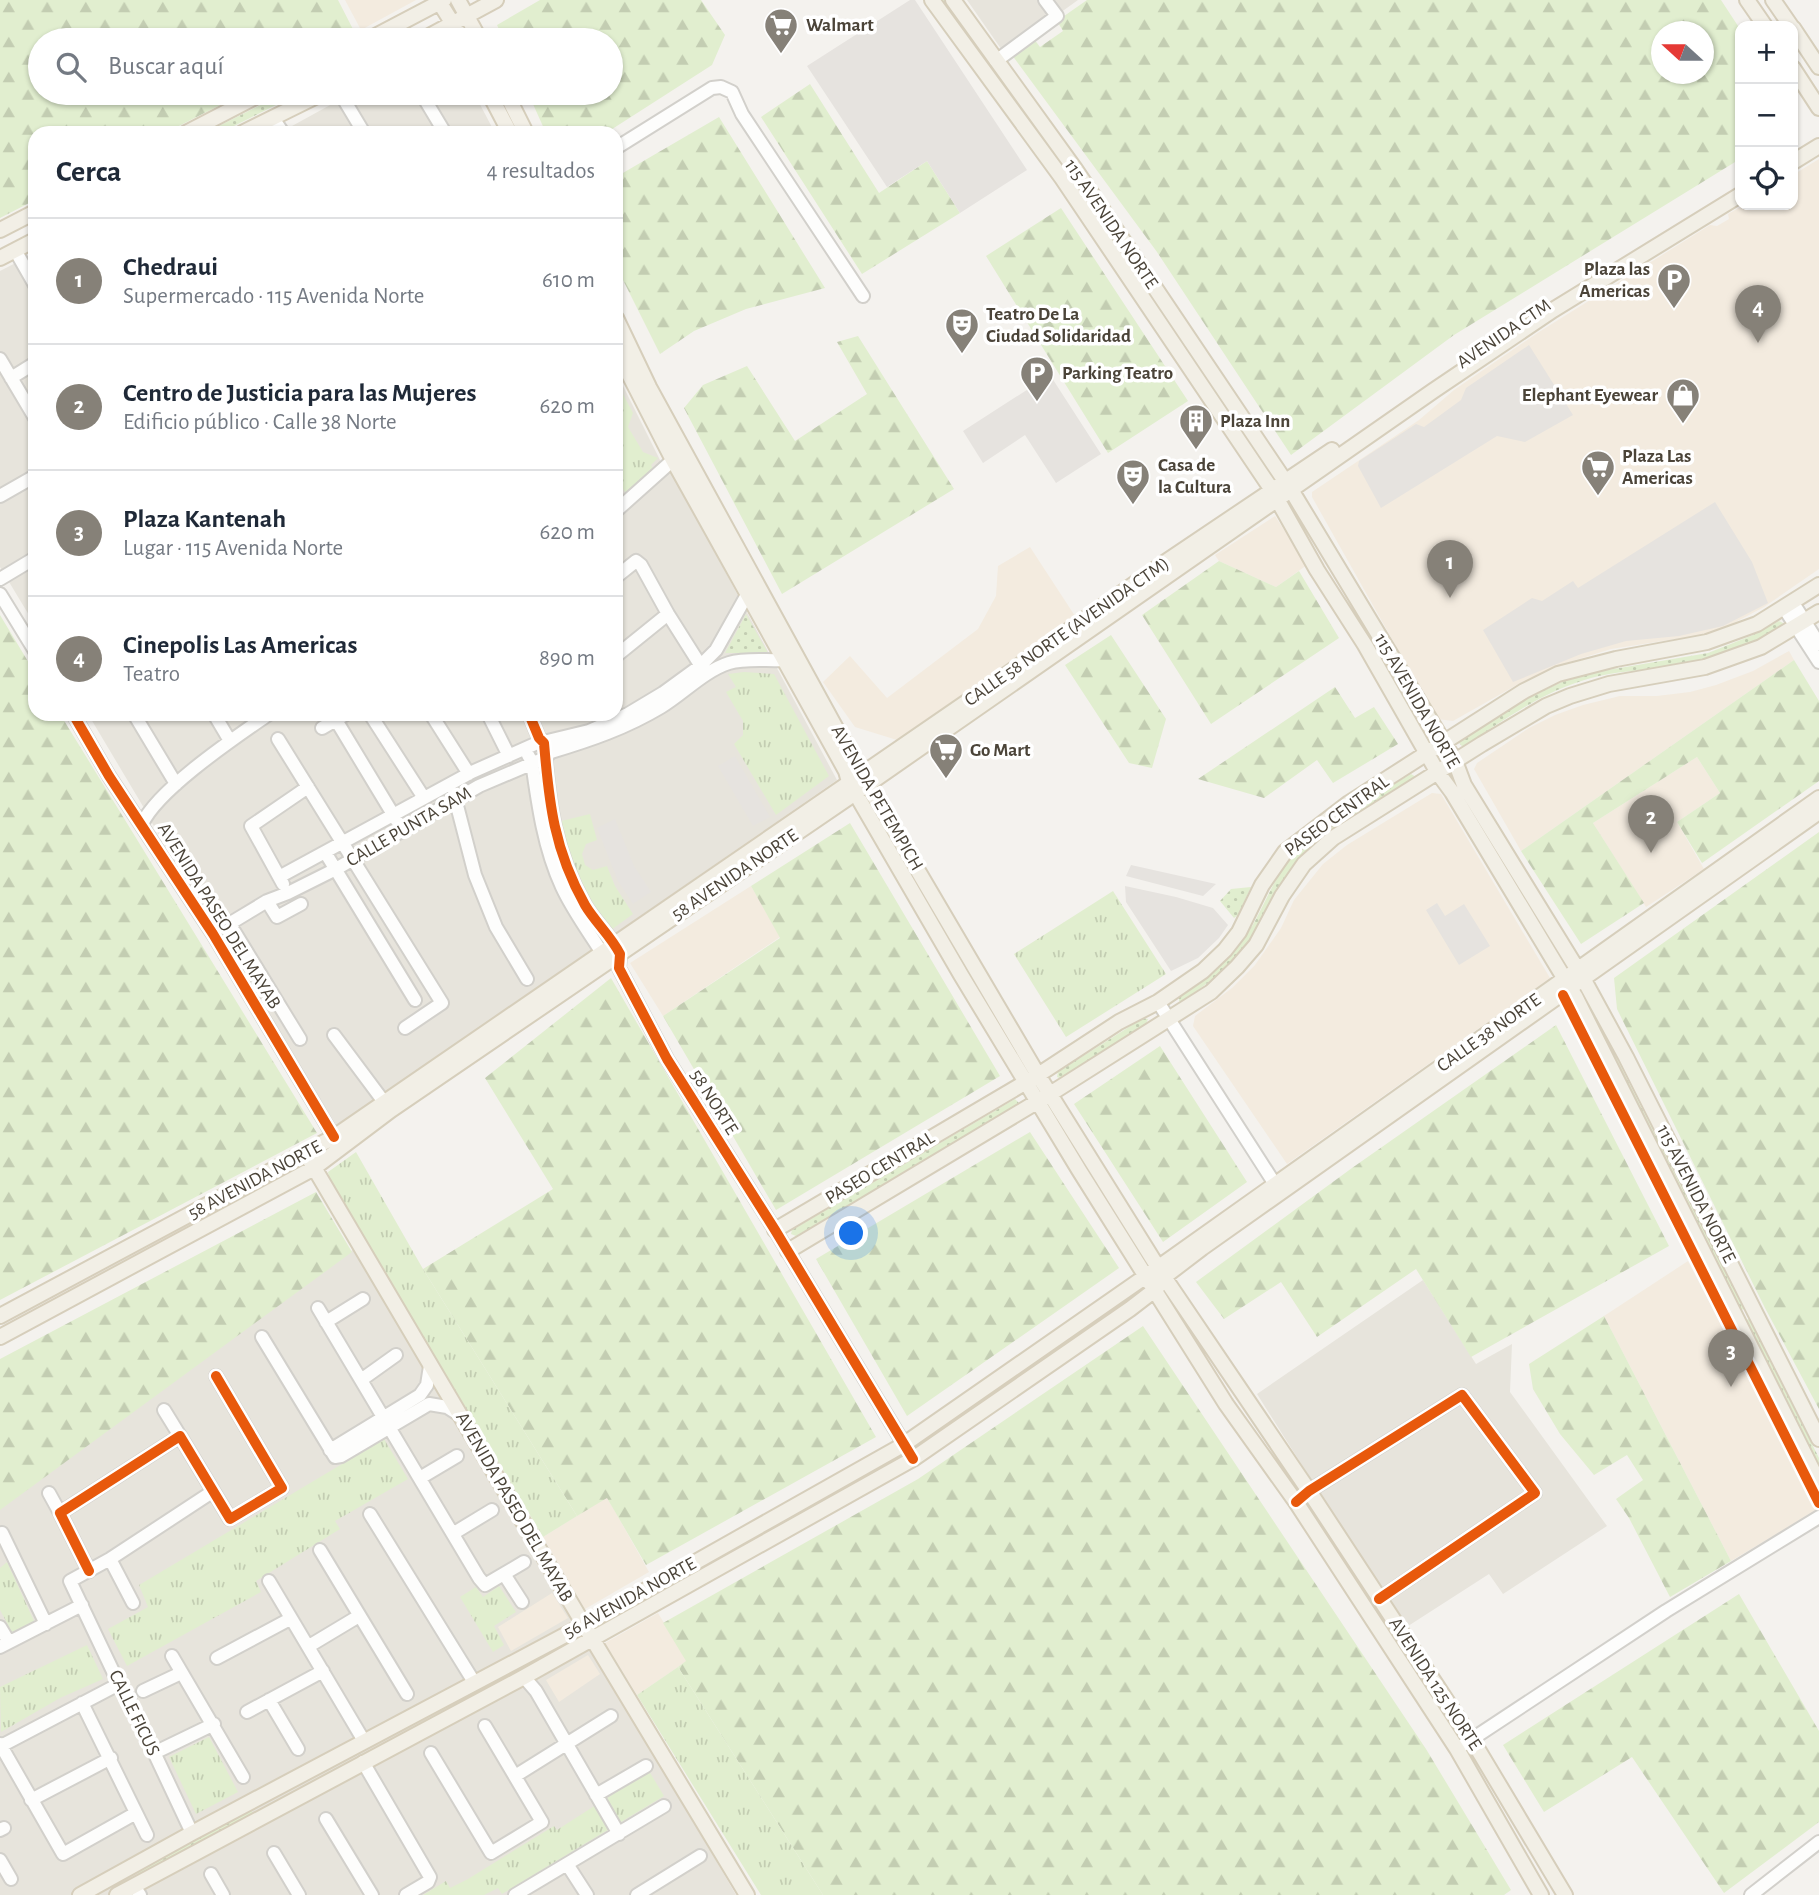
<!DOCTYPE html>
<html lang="es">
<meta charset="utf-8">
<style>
body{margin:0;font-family:"Alegreya Sans",sans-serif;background:#f2f2f3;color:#1f2937}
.controls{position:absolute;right:21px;top:21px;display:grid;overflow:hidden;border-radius:14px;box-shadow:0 2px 5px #0004}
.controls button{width:63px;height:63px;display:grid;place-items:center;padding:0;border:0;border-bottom:2px solid #e0e1e3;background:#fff;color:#1f2937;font:35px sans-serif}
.compass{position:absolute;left:1651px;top:21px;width:63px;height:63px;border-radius:50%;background:#fff;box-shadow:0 2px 5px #0004;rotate:291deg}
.you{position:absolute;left:852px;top:1234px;width:24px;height:24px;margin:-18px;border:5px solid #fff;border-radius:50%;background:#1a73e8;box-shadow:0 0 0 10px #1a73e833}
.badge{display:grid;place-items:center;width:46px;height:46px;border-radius:50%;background:#868178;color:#fff;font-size:23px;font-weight:700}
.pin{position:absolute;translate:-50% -58px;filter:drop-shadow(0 2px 4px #0008)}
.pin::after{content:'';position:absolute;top:37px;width:24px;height:21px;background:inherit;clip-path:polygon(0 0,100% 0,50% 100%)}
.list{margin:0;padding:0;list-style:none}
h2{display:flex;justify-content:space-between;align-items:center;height:91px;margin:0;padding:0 28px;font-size:30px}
h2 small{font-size:23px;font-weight:400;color:#747a83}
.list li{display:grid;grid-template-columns:46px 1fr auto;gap:21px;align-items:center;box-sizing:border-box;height:126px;padding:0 28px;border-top:2px solid #e0e1e3}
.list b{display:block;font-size:26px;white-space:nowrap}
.list p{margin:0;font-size:23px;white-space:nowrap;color:#747a83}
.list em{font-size:23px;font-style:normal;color:#747a83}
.icon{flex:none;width:38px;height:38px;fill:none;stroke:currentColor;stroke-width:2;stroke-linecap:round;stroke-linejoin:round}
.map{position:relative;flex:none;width:1819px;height:1895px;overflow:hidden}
.search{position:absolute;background:#fff;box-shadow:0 2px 5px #0004;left:28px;top:28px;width:595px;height:77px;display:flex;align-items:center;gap:18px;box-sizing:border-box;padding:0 24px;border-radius:38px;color:#747a83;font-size:26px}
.panel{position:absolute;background:#fff;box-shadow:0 2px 5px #0004;left:28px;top:126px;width:595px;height:595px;border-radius:21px}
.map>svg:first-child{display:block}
.residential{fill:#e7e4dc}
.commercial{fill:#f3ebdf}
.grass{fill:url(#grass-dots)}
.forest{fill:url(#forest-firs);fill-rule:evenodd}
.park{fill:url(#park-tufts)}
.parking{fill:#e6e3df}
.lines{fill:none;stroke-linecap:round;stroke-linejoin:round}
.minor-casing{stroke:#d2d0cb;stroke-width:16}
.major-casing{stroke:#d6cebb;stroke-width:18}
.minor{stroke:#fdfdfc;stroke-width:12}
.major{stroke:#f2efe6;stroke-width:14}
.cycleway-casing{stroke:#fff;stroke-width:15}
.cycleway{stroke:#e8590c;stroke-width:10}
.labels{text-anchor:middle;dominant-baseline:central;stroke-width:7;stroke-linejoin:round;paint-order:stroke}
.poi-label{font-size:19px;font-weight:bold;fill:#4b4439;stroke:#fff;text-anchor:start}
.street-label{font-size:19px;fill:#4b4439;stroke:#fff}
</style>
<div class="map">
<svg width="1819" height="1895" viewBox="0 0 1819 1895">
<defs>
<pattern id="grass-dots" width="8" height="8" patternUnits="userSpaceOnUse" patternTransform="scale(1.75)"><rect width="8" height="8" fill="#e1eecf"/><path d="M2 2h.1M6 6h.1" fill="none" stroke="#c3cdb2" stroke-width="1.8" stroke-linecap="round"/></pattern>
<pattern id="forest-firs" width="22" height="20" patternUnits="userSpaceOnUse" patternTransform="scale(1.75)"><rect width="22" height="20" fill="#e1eecf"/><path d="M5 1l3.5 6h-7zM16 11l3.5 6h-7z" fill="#c3cdb2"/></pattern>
<pattern id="park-tufts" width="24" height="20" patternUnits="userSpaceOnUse" patternTransform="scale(1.75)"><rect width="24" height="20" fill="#e1eecf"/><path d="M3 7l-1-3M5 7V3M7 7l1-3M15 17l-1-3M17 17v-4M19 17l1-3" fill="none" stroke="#c3cdb2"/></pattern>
</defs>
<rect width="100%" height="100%" fill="#f4f2ee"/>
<path class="residential" d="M967,0H1078L1004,53Z
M352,93H474L495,133H270L292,126Z
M35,253V625L0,567V271Z
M616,372L662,464L616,506Z
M670,469L837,780L337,1126L216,931L148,816L178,787L277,714H616V517Z
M88,714H260L144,808Z
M358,1246L736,1895H0V1503Z
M1423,1280L1476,1364L1512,1344L1510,1392L1607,1526L1503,1594L1489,1574L1405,1628L1257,1394Z"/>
<path class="commercial" d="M345,0H416L361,30Z
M1819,159V569L1764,607L1715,633L1611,649L1566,663L1522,682L1453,721L1437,719L1312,497V492L1419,420L1454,390L1539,332L1710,225L1717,226L1729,219L1728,214L1742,206L1793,205V175Z
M1275,516L1307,565L1276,587L1219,561L1215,555Z
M1030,547L1075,616L897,740L855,727L823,682L850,656L887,698L978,629L996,596L998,566Z
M1789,651L1794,660L1521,851L1474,769L1477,763L1529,728L1555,715L1583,705L1620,696H1657L1690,692L1716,685L1753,671Z
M1697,757L1720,793L1677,822L1704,869L1646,907L1593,823Z
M1432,793L1441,794L1550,978L1287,1164L1193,1026L1195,1016L1232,988L1255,965L1281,928L1294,900L1323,864L1347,845Z
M751,886L780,937L663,1016L630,963Z
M1688,1261L1817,1510L1731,1561L1604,1316Z
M607,1497L649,1572L585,1609L543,1537Z
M552,1593L568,1618L511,1651L498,1627Z
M658,1613L687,1661L637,1695L605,1643Z
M588,1655L600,1674L559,1702L546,1680Z"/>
<path class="grass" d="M942,0H945L1090,202L1274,481L1057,158Z
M284,93H300L220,133H205Z
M746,614L768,653H725Z
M1779,621L1783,623L1782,626C1745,648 1707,660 1665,667C1641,671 1615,671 1591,678C1543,691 1504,720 1463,747L1459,743L1487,722L1522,701L1562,682L1590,673L1708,653L1753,635Z
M1411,774L1416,777L1413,781C1371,806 1323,828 1292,867C1277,886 1270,907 1258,927C1238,959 1213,981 1182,1001H1179V995C1210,976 1237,954 1255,921C1266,901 1274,879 1289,861C1322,822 1369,800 1411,774Z
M1251,887L1238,915L1234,918L1220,901L1231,889Z
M1584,994L1744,1309L1741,1310L1583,996Z
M1143,1018L1148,1019L1146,1024L1061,1079L1057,1077L1058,1072Z
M1015,1099L1019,1103L1017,1106L796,1236L791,1234L792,1230Z
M1136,1293L1138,1296L922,1443L920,1442Z
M1749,1319L1819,1458V1465L1746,1320Z
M894,1458L895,1461L624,1614L621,1610Z
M249,1808L252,1810V1816L143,1876H138V1870Z"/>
<path class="forest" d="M0,0H338L356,35L346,40H40V93H244L165,133H35V200L0,218Z
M540,0H701L725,35L712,65L606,133H546L528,93H611V40H504L497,25Z
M1087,0H1721L1740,29V159L1454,335L1291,455L1157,252L1012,55L1034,39L1040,47L1063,31L1057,21ZM1661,32H1703V74H1661Z
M810,84L879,193L927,161L960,213L862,274L761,117Z
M719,117L825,288L746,309L694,331L660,354L616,266V177Z
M1061,208L1188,401L1108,453L986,256Z
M858,336L954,489L782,594L684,408L703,385L747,366L795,441L867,394L837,342Z
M1219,561L1276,587L1299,571L1339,638L1211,724L1142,615Z
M0,615L35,673V714H60L317,1133L0,1300Z
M1111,635L1166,719L1152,768L1129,763L1065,665Z
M1794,660L1819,701V781L1702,863L1677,822L1720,793L1697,757L1593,823L1644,903L1581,944L1521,851Z
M1335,687L1355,718L1374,707L1398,744L1333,783L1317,760L1264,798L1198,779Z
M850,823L1000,1076L776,1210L663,1016L780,938L751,886Z
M1819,832V1409L1765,1308L1617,1009L1614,978Z
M611,978L876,1437L646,1565L607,1498L577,1516L423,1269L553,1189L485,1078Z
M1556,1025L1669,1246L1471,1357L1416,1269L1317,1337L1281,1282L1224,1319L1196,1282L1352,1168Z
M1160,1046L1247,1182L1163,1242L1074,1104Z
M1030,1132L1119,1268L907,1416L816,1259Z
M316,1192L352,1252L0,1510V1359Z
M1604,1316L1731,1561L1670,1597L1629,1518L1616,1499L1643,1480L1627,1455L1594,1475L1560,1434L1533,1389L1529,1364Z
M1143,1326L1426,1749L1511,1890L1504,1895H823L678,1667L686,1661L663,1623L918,1479Z
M1739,1594L1819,1731V1822L1724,1893L1632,1757L1544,1812L1503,1745Z"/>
<path class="park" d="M616,381L633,413L628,427L643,452L658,458L651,465L654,470L627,495L616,478Z
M744,672L774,674L829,776L776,815L734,744L743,735V721L726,692L736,687L728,674Z
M590,814L597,840L586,844L582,854L585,865L593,870L607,866L615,886L633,914L611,930L606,928L585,894L557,822Z
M1113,891L1166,974L1066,1037L1014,954Z
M356,1152L423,1269L577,1516L543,1537L330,1181L328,1172Z
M384,1439L408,1479L335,1521L340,1529L256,1581L261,1592L127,1666L108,1629L148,1607L139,1585Z
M7,1562L34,1621L12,1632L0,1610V1568Z
M499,1586L516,1612L494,1626L504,1645L493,1652L460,1597L476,1587L483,1597Z
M87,1645L103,1679L60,1698L1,1732L0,1687Z
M678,1667L823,1895H761L637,1695Z
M209,1737L238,1792L196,1814L169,1757Z
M649,1771L664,1796L502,1894L498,1888L484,1895H423L446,1881L450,1888L468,1879L554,1826L557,1830Z"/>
<path class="parking" d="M910,0H915L1027,170L960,213L927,161L887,187L807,66Z
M1529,345L1573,415L1525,442L1497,436L1381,508L1358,466L1359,461L1416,424L1424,427L1461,400L1466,388Z
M1050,375L1101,454L1056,483L1025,435L983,463L963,431Z
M1715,502L1752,562L1768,603L1723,626L1679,636L1626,641L1581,654L1513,682L1483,630L1532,598L1542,601L1573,581L1578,588Z
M735,756L770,817L753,826L718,766Z
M615,819L634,866L651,892L633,904L618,881L597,828Z
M1131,865L1216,884L1203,896L1126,876Z
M1125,886L1176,897L1213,908L1228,925L1219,938L1198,958L1171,971L1126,902Z
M1437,903L1445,916L1464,904L1490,946L1459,965L1426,910Z"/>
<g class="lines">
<g class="minor-casing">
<path id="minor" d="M996,61L1057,16L1045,0
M340,93L364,133
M421,93L445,133
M273,118L283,133
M616,148L712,88L721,87L732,92L742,114L863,296
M15,250L35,285
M0,359L35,418
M11,378L35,363
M0,496L35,476
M616,511L673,460
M616,577L636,561L641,565L668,614L704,671
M0,579L35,558
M0,594L35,651
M1793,603L1819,644
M1784,608L1819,662
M616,656L668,614
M73,714L109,776L213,934L334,1137
M134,714L176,784
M214,714L230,741
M370,714L424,798
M431,714L469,774
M488,714L509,756
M529,714L539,738L544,743C549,803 554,850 585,905C595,922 611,936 620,954L619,968L667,1059L775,1230L913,1459
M336,720L397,821
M322,728L346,714
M278,739L442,1003L405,1028
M528,755L532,762C538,805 544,848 562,887C574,913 592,936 607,961
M454,794L475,875L496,927L527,979
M142,824C158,789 236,737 269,714
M325,852L415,1000
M279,877L472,772L535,744L589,731L628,714L663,693L700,666L716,650L748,593
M283,884L251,826L308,787
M267,901L277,917L301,904
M1158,1002L1280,1192
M334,1035L384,1102
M300,1039L232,928L234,921L267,901L288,893L336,869L479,786L545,758L551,752C591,740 626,728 661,707C684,693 704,671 729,663C745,658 767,661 784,660
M318,1308L479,1578L485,1585L524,1562
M326,1322L363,1299
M262,1337L335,1457L341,1456L429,1404L447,1407L461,1416
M361,1380L396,1355
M164,1410L180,1436
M330,1450L420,1395L427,1385L430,1366
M420,1478L457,1456
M49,1493L60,1513
M1296,1502L1309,1491L1462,1395L1535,1493L1379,1599
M370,1514L474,1682
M2,1533L46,1624
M454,1533L492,1510
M320,1550L407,1694
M110,1559L133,1603
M89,1571L60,1513L180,1436L230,1519L282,1488L216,1376
M504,1574L522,1602
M269,1581L364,1741
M0,1627L9,1642
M309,1646L359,1616
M0,1647L82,1605
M172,1656L243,1777
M217,1658L290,1619
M524,1677L536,1691L619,1834
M143,1691L181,1673
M269,1700L298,1749
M82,1703L147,1835
M247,1712L323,1671
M0,1744L63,1854L136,1813
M1,1746L119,1684
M1457,1749L1666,1611L1819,1517
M154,1753L214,1724
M431,1753L491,1853L542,1822L485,1726
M363,1762L430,1877L428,1882L406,1895
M515,1776L611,1716
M596,1795L646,1766
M31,1800L111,1758
M326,1819L372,1895
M0,1830L4,1828
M192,1833L128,1697L119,1684L70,1581L110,1559L212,1492
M274,1853L299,1895
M0,1860L11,1879
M567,1864L587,1895
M211,1874L223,1895
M134,1886L140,1895
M515,1895L664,1806
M637,1895L700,1856
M1751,1895L1819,1842"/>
</g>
<g class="major-casing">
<path id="major" d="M438,0L463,40
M458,0L480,40
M932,0L1062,178L1272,490L1317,570L1365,645L1438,773L1452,792L1575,996L1819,1483
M953,0L1075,169L1293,493L1455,761L1464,785L1584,980L1626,1057L1819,1439
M1747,0L1765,26
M1773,0L1791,26
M1793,28L1819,67
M368,40L444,0
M422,40L496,0
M1793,68L1819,108
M489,93L510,133
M506,93L526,133
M186,133L263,93
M242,133L323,93
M1793,162L1819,146
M0,230L35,212
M0,258L35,240
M616,318L649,387L861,774L1038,1075L1164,1277L1309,1491L1471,1738L1565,1895
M616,349L673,460L846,771L849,782L961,975L1079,1170L1226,1404L1296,1502L1457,1749L1541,1895
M309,1159L584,1625L747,1895
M775,1230L1038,1075L1119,1022L1158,1002L1203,971L1225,950L1239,932L1262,885L1285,852L1349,803L1524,691L1558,674L1616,659L1707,642L1757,624L1819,585
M788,1251L1050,1094L1211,992L1237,967L1256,945L1282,896L1304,864L1333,838L1482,744L1546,706L1570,696L1609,684L1705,667L1761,647L1819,612
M0,1316L334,1137L1006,675L1161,565L1332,450
M0,1337L314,1168L391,1110L867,785L1433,391L1553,310L1740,195
M80,1895L192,1833L584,1625L903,1445L1159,1267L1819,798
M117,1895L524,1677L913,1459L1130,1309L1156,1289L1164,1277L1202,1248L1819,812"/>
</g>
<use href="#minor" class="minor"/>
<use href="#major" class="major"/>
<g class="cycleway-casing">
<path id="cycleway" d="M73,714L109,776L213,934L334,1137
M529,714L539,738L544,743C549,803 554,850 585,905C595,922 611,936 620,954L619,968L667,1059L775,1230L913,1459
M1563,995L1819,1503
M1296,1502L1309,1491L1462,1395L1535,1493L1379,1599
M89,1571L60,1513L180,1436L230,1519L282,1488L216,1376"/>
</g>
<use href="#cycleway" class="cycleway"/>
</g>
<defs>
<g id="supermarket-pin" transform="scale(1.75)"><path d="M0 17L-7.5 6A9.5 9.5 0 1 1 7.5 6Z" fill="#868178" stroke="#fff"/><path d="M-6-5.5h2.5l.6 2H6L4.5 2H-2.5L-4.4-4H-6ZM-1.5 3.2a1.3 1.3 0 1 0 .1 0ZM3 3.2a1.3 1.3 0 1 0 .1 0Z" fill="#fff"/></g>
<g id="parking-pin" transform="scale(1.75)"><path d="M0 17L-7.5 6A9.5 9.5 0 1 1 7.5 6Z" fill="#868178" stroke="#fff"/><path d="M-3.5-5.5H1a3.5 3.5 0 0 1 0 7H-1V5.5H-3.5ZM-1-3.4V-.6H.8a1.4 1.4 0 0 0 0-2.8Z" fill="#fff"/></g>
<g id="theatre-pin" transform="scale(1.75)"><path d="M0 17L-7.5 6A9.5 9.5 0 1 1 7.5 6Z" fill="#868178" stroke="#fff"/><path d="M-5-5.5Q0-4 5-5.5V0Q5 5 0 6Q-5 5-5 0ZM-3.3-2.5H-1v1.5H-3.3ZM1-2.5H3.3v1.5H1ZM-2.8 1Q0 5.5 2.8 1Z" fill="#fff"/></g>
<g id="shop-pin" transform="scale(1.75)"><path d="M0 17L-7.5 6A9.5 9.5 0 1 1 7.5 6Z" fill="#868178" stroke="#fff"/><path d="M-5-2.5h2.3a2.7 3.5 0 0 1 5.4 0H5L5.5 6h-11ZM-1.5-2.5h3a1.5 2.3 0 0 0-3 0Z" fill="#fff"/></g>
<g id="building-pin" transform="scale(1.75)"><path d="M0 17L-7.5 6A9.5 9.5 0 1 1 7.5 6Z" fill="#868178" stroke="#fff"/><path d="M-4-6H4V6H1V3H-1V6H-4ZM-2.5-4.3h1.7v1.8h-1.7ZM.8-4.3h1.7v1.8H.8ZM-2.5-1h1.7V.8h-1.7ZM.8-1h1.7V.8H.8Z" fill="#fff"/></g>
</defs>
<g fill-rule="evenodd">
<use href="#supermarket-pin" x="781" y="25"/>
<use href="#parking-pin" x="1674" y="280"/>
<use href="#theatre-pin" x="962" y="325"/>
<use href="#parking-pin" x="1037" y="373"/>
<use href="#shop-pin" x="1683" y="395"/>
<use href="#building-pin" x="1196" y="421"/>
<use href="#supermarket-pin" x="1598" y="467"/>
<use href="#theatre-pin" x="1133" y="476"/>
<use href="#supermarket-pin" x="946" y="750"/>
</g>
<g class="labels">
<g class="poi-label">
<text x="806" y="25">Walmart</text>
<text x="1650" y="269" text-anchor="end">Plaza las<tspan x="1650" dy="22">Americas</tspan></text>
<text x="986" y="314">Teatro De La<tspan x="986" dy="22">Ciudad Solidaridad</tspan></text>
<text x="1062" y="373">Parking Teatro</text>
<text x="1658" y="395" text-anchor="end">Elephant Eyewear</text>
<text x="1220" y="421">Plaza Inn</text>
<text x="1622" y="456">Plaza Las<tspan x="1622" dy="22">Americas</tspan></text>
<text x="1158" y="465">Casa de<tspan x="1158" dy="22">la Cultura</tspan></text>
<text x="970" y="750">Go Mart</text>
</g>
<g class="street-label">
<text transform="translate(1111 224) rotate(56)">115 AVENIDA NORTE</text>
<text transform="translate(1504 334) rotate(-34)">AVENIDA CTM</text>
<text transform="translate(1067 632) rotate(-35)">CALLE 58 NORTE (AVENIDA CTM)</text>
<text transform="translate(1417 701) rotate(60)">115 AVENIDA NORTE</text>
<text transform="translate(877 798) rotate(60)">AVENIDA PETEMPICH</text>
<text transform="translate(1337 816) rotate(-36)">PASEO CENTRAL</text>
<text transform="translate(409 827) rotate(-30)">CALLE PUNTA SAM</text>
<text transform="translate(735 875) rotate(-34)">58 AVENIDA NORTE</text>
<text transform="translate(219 916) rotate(58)">AVENIDA PASEO DEL MAYAB</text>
<text transform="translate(1489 1033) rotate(-35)">CALLE 38 NORTE</text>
<text transform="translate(714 1102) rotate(58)">58 NORTE</text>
<text transform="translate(880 1168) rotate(-31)">PASEO CENTRAL</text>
<text transform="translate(255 1180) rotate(-28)">58 AVENIDA NORTE</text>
<text transform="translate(1696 1194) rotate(63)">115 AVENIDA NORTE</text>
<text transform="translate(514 1507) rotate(60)">AVENIDA PASEO DEL MAYAB</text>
<text transform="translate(630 1598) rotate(-29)">56 AVENIDA NORTE</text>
<text transform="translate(1435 1684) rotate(57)">AVENIDA 125 NORTE</text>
<text transform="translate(134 1713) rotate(64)">CALLE FICUS</text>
</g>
</g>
</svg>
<div class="controls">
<button>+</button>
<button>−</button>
<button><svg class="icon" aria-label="locate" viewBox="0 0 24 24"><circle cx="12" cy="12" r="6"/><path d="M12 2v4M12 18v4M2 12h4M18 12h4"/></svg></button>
</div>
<svg class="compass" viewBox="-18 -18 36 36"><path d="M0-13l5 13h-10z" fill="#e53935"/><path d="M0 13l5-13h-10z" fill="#747a83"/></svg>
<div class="you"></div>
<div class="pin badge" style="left:1450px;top:598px">1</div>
<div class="pin badge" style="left:1651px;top:853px">2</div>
<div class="pin badge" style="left:1731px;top:1387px">3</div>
<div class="pin badge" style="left:1758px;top:343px">4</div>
<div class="search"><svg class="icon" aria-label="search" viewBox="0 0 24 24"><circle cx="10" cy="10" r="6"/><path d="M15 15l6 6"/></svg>Buscar aquí</div>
<section class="panel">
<h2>Cerca<small>4 resultados</small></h2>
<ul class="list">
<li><span class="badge">1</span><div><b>Chedraui</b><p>Supermercado · 115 Avenida Norte</p></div><em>610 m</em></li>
<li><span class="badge">2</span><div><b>Centro de Justicia para las Mujeres</b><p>Edificio público · Calle 38 Norte</p></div><em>620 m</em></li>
<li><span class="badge">3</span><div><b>Plaza Kantenah</b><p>Lugar · 115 Avenida Norte</p></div><em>620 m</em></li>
<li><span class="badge">4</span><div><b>Cinepolis Las Americas</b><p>Teatro</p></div><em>890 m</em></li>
</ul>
</section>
</div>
